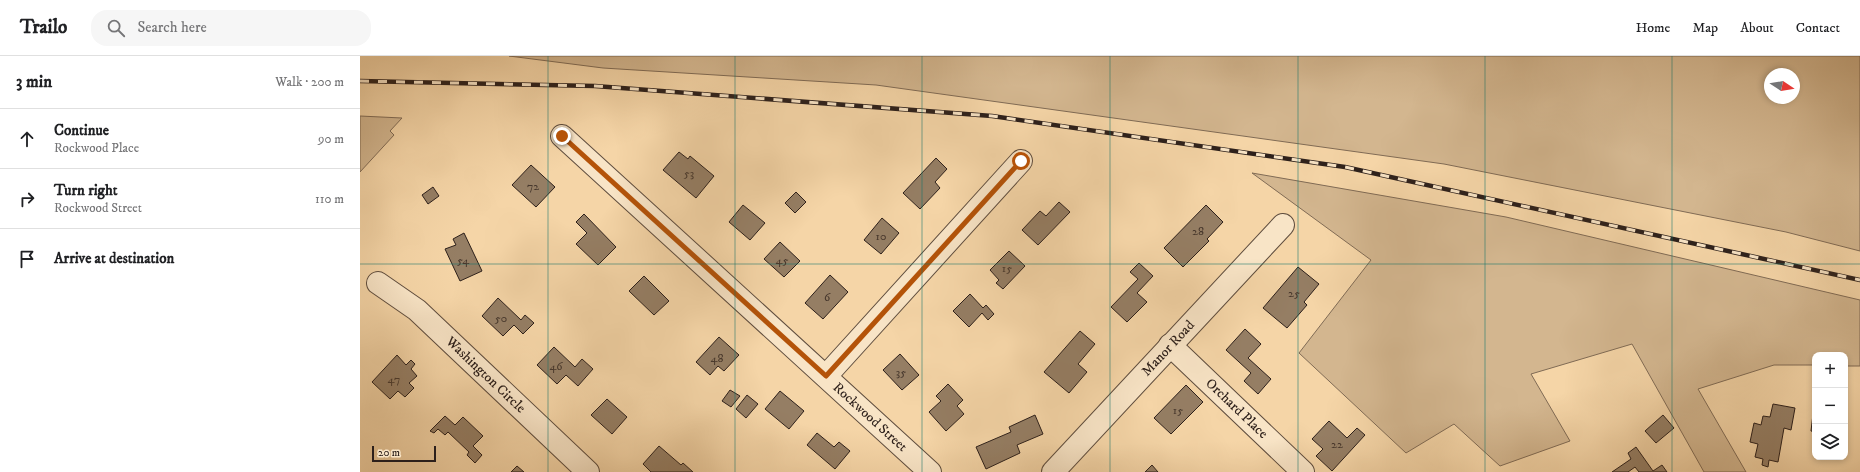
<!DOCTYPE html>
<meta charset="utf-8">
<style>
body{margin:0;font-family:"IM FELL DW Pica",serif;background:#f6f6f6;color:#202124}
.controls{position:absolute;right:12px;bottom:12px;display:grid;overflow:hidden;border-radius:8px;box-shadow:0 2px 6px #0003}
.controls button{width:36px;height:36px;display:grid;place-items:center;padding:0;border:0;border-bottom:1px solid #e0e0e0;background:#fff;color:#202124;font:20px sans-serif}
.compass{position:absolute;left:1404px;top:12px;width:36px;height:36px;border-radius:50%;background:#fff;box-shadow:0 2px 6px #0003;rotate:102deg}
.scale{position:absolute;left:12px;bottom:10px;width:64px;box-sizing:border-box;padding-left:4px;border:2px solid #2d201b;border-top:0;font-size:11px;line-height:14px;white-space:nowrap;color:#2d201b;-webkit-text-stroke:3px #f8e4c6;paint-order:stroke}
.stop{position:absolute;width:12px;height:12px;margin:-9px;border:3px solid #b45309;border-radius:50%;background:#fff}
.stop.end{background:#b45309;border-color:#fff;box-shadow:0 1px 4px #0008}
.list{margin:0;padding:0;list-style:none}
h2{display:flex;justify-content:space-between;align-items:center;height:52px;margin:0;padding:0 16px;font-size:17px}
h2 small{font-size:13px;font-weight:400;color:#757577}
.list li{display:grid;grid-template-columns:26px 1fr auto;gap:12px;align-items:center;box-sizing:border-box;height:60px;padding:0 16px;border-top:1px solid #e0e0e0}
.list b{display:block;font-size:15px;white-space:nowrap}
.list p{margin:0;font-size:13px;white-space:nowrap;color:#757577}
.list em{font-size:13px;font-style:normal;color:#757577}
.icon{flex:none;width:22px;height:22px;fill:none;stroke:currentColor;stroke-width:2;stroke-linecap:round;stroke-linejoin:round}
.map{position:relative;flex:none;width:1500px;height:416px;overflow:hidden}
header{display:flex;align-items:center;gap:24px;box-sizing:border-box;height:56px;padding:0 20px;background:#fff;border-bottom:1px solid #e0e0e0}
header strong{font-size:19px}
nav{display:flex;gap:22px;margin-inline-start:auto;font-size:14px}
.search{width:280px;height:36px;background:#f6f6f6;display:flex;align-items:center;gap:10px;box-sizing:border-box;padding:0 14px;border-radius:16px;color:#757577;font-size:15px}
main{display:flex}
aside{flex:1;background:#fff}
.map>svg:first-child{display:block}
.green{fill:#d3b68f;stroke:#806b55;fill-rule:evenodd}
.building{fill:#957e64;stroke:#2d201b}
.lines{fill:none;stroke-linecap:round;stroke-linejoin:round}
.minor-casing{stroke:#5f4d3e;stroke-width:24}
.minor{stroke:#f8e4c6;stroke-width:22}
.rail-casing{stroke:#2d201b;stroke-width:4.5}
.rail{stroke:#f8e4c6;stroke-width:3;stroke-dasharray:9;stroke-linecap:butt}
.route{stroke:#b45309;stroke-width:5}
.grid{fill:none;stroke:#0f766e;stroke-width:1;stroke-opacity:0.55}
.labels{text-anchor:middle;dominant-baseline:central;stroke-width:3;stroke-linejoin:round;paint-order:stroke}
.number-label{font-size:12px;fill:#47382d}
.street-label{font-size:14px;fill:#2d201b;stroke:#f8e4c6}
</style>
<header>
<strong>Trailo</strong>
<div class="search"><svg class="icon" aria-label="search" viewBox="0 0 24 24"><circle cx="10" cy="10" r="6"/><path d="M15 15l6 6"/></svg>Search here</div>
<nav><a>Home</a><a>Map</a><a>About</a><a>Contact</a></nav>
</header>
<main>
<aside>
<h2>3 min<small>Walk · 200 m</small></h2>
<ul class="list">
<li><svg class="icon" aria-label="ahead" viewBox="0 0 24 24"><path d="M12 20V5M6 11l6-6 6 6"/></svg><div><b>Continue</b><p>Rockwood Place</p></div><em>90 m</em></li>
<li><svg class="icon" aria-label="right" viewBox="0 0 24 24"><path d="M7 20v-9h11M14 6l5 5-5 5"/></svg><div><b>Turn right</b><p>Rockwood Street</p></div><em>110 m</em></li>
<li><svg class="icon" aria-label="arrive" viewBox="0 0 24 24"><path d="M6 21V4h12l-3 4 3 4H6"/></svg><div><b>Arrive at destination</b></div></li>
</ul>
</aside>
<div class="map">
<svg width="1500" height="416" viewBox="0 0 1500 416">
<rect width="100%" height="100%" fill="#f5d5a7"/>
<filter id="stains"><feTurbulence type="fractalNoise" baseFrequency=".005" numOctaves="4"/><feColorMatrix values="0 0 0 0 .2 0 0 0 0 .09 0 0 0 0 .02 0 0 0 .5 -.17"/></filter>
<radialGradient id="worn" r=".72"><stop offset=".6" stop-color="#630" stop-opacity="0"/><stop offset="1" stop-color="#630" stop-opacity=".3"/></radialGradient>
<path class="green" d="M149,0H1500V195L1426,176L1084,108L516,29L243,12ZM1410,18H1434V42H1410Z
M0,60L42,62L30,75L34,79L0,116Z
M892,117L1146,161L1500,244V310H1485V299H1455V309H1414L1338,333L1386,416H1344L1272,288L1171,318L1210,385L1140,410L1094,368L1046,397L939,297L1011,204Z"/>
<path class="building" d="M319,96L328,103L330,100L354,120L336,142L303,114Z
M576,102L587,113L575,126L580,132L560,153L543,137Z
M171,109L195,131L176,151L152,129Z
M73,131L79,140L68,148L62,139Z
M436,136L446,146L435,157L425,147Z
M699,146L710,156L678,189L662,174L680,155L686,160Z
M383,149L405,167L390,184L369,166Z
M846,149L863,166L847,183L849,185L823,211L804,192Z
M224,158L256,191L238,209L216,188L227,177L216,166Z
M522,162L539,177L521,198L504,184Z
M104,177L122,215L100,225L85,193L96,189L93,183Z
M420,186L440,205L424,221L404,203Z
M649,195L665,210L643,233L636,227L639,224L630,214Z
M779,207L793,220L777,237L787,246L767,266L751,251L778,223L770,216Z
M938,211L959,228L944,246L947,249L927,272L903,252Z
M470,219L488,236L463,263L445,247Z
M284,220L309,245L294,259L269,235Z
M610,238L623,252L626,249L634,258L628,264L622,257L609,271L593,255Z
M138,242L161,264L165,259L174,267L163,278L154,269L143,280L122,260Z
M885,273L901,288L888,302L911,323L898,338L884,325L891,317L866,294Z
M720,275L735,288L718,308L727,316L709,337L684,316Z
M359,281L379,299L364,315L358,310L350,319L336,306Z
M194,291L215,311L222,303L233,313L218,330L206,319L197,328L177,309Z
M540,298L559,319L542,334L523,314Z
M37,299L46,309L51,304L55,308L51,313L57,320L49,327L54,332L45,341L38,335L30,343L12,326Z
M588,328L603,344L597,350L604,358L586,375L569,356L581,345L576,340Z
M826,329L843,346L811,378L794,362Z
M370,334L380,340L371,351L362,345Z
M420,335L444,355L429,373L405,353Z
M387,339L398,348L386,362L376,353Z
M247,343L267,361L252,378L231,359Z
M1413,348L1435,352L1431,374L1424,372L1418,406L1409,404L1408,411L1402,409L1403,403L1395,401L1398,388L1390,386L1394,367L1401,369L1403,360L1410,361Z
M1453,358L1455,359V376L1451,375Z
M675,359L683,378L657,389L660,397L626,413L616,391L651,376L649,371Z
M1303,359L1314,372L1296,387L1285,375Z
M85,360L95,369L103,361L123,380L113,390L122,399L115,407L107,399L109,396L88,376L85,379L78,373L74,377L70,375Z
M969,365L987,382L997,372L1005,379L972,415L956,400L963,393L952,383Z
M457,377L474,391L479,386L490,395L475,413L447,389Z
M299,390L321,409L323,407L333,416H291L283,408Z
M1276,391L1293,415L1302,409L1307,416H1279L1275,411L1268,416H1252L1271,403L1268,397Z
M792,409L798,416H785Z
M157,410L164,416H151Z"/>
<g class="lines">
<g class="minor-casing">
<g id="minor">
<path id="s1" d="M202,80L570,416"/>
<path id="s2" d="M18,227L57,254L228,416"/>
<path id="s3" d="M810,289L943,416"/>
<path d="M466,320L661,105"/>
<path id="s4" d="M693,416L923,169"/>
</g>
</g>
<use href="#minor" class="minor"/>
<g class="rail-casing">
<path id="rail" d="M0,25L235,30L632,60L985,111L1500,224"/>
</g>
<use href="#rail" class="rail"/>
</g>
<g class="lines">
<path class="route" d="M202,80L466,320L661,105"/>
</g>
<path class="grid" d="M188,0V416M375,0V416M562,0V416M750,0V416M938,0V416M1125,0V416M1312,0V416M0,208H1500"/>
<g class="labels">
<g class="number-label">
<text x="329" y="117">53</text>
<text x="173" y="130">72</text>
<text x="838" y="175">28</text>
<text x="521" y="180">10</text>
<text x="103" y="204">54</text>
<text x="422" y="204">45</text>
<text x="647" y="212">15</text>
<text x="934" y="237">25</text>
<text x="467" y="241">6</text>
<text x="141" y="262">50</text>
<text x="357" y="302">48</text>
<text x="196" y="310">46</text>
<text x="541" y="316">35</text>
<text x="34" y="323">47</text>
<text x="818" y="354">15</text>
<text x="977" y="388">22</text>
</g>
<g class="street-label">
<text stroke="none"><textPath href="#s4" startOffset="169">Manor Road</textPath></text>
<text stroke="none"><textPath href="#s2" startOffset="142">Washington Circle</textPath></text>
<text stroke="none"><textPath href="#s3" startOffset="92">Orchard Place</textPath></text>
<text stroke="none"><textPath href="#s1" startOffset="417">Rockwood Street</textPath></text>
</g>
</g>
<rect width="100%" height="100%" filter="url(#stains)"/>
<rect width="100%" height="100%" fill="url(#worn)"/>
</svg>
<div class="controls">
<button>+</button>
<button>−</button>
<button><svg class="icon" aria-label="layers" viewBox="0 0 24 24"><path d="M12 4l9 5-9 5-9-5zM3 14l9 5 9-5"/></svg></button>
</div>
<svg class="compass" viewBox="-18 -18 36 36"><path d="M0-13l5 13h-10z" fill="#e53935"/><path d="M0 13l5-13h-10z" fill="#757577"/></svg>
<div class="scale">20 m</div>
<div class="stop" style="left:661px;top:105px"></div>
<div class="stop end" style="left:202px;top:80px"></div>
</div>
</main>
